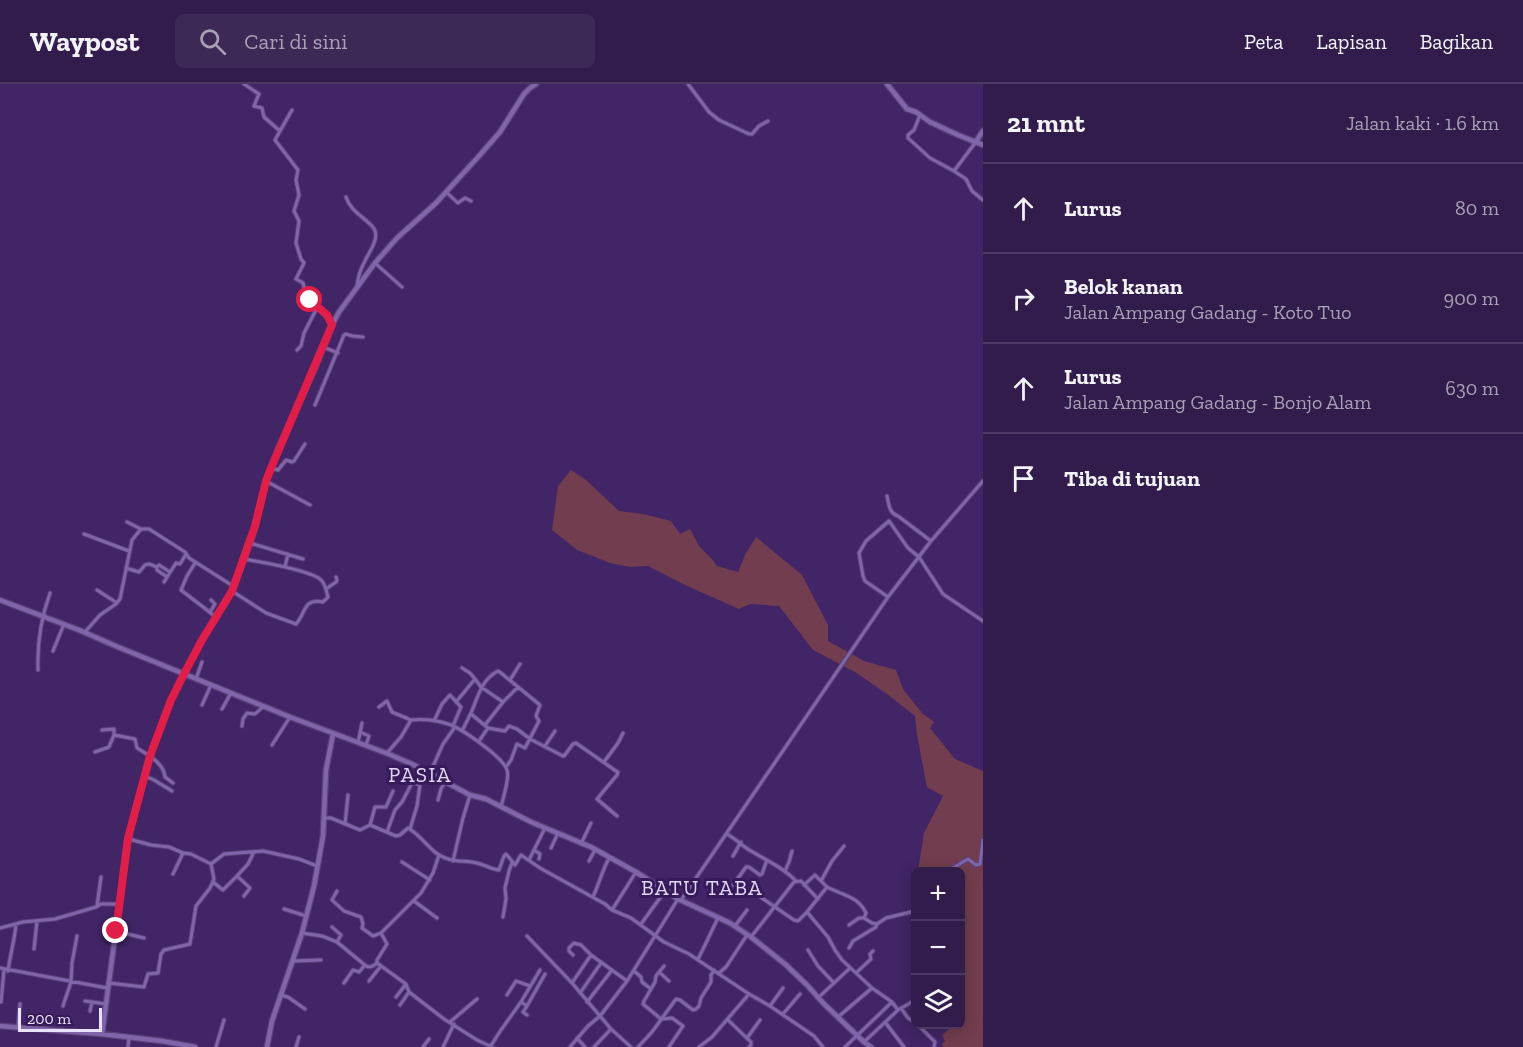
<!DOCTYPE html>
<html lang="id">
<meta charset="utf-8">
<style>
body{margin:0;font-family:"Zilla Slab",serif;background:#3d2956;color:#f1f3f6}
.controls{position:absolute;right:18px;bottom:18px;display:grid;overflow:hidden;border-radius:9px;box-shadow:0 3px 15px #0003}
.controls button{width:54px;height:54px;display:grid;place-items:center;padding:0;border:0;border-bottom:2px solid #4c3a64;background:#311c4c;color:#f1f3f6;font:30px sans-serif}
.scale{position:absolute;left:18px;bottom:15px;width:84px;box-sizing:border-box;padding-left:6px;border:3px solid #eae2fa;border-top:0;font-size:16px;line-height:21px;white-space:nowrap;color:#eae2fa;-webkit-text-stroke:4px #371a5a;paint-order:stroke}
.stop{position:absolute;width:18px;height:18px;margin:-14px;border:4px solid #e11d48;border-radius:50%;background:#fff}
.stop.end{background:#e11d48;border-color:#fff;box-shadow:0 2px 6px #0008}
.list{margin:0;padding:0;list-style:none}
h2{display:flex;justify-content:space-between;align-items:center;height:78px;margin:0;padding:0 24px;font-size:26px}
h2 small{font-size:20px;font-weight:400;color:#a8a1b5}
.list li{display:grid;grid-template-columns:39px 1fr auto;gap:18px;align-items:center;box-sizing:border-box;height:90px;padding:0 24px;border-top:2px solid #4c3a64}
.list b{display:block;font-size:22px;white-space:nowrap}
.list p{margin:0;font-size:20px;white-space:nowrap;color:#a8a1b5}
.list em{font-size:20px;font-style:normal;color:#a8a1b5}
.icon{flex:none;width:33px;height:33px;fill:none;stroke:currentColor;stroke-width:2;stroke-linecap:round;stroke-linejoin:round}
.map{position:relative;flex:none;width:983px;height:963px;overflow:hidden}
header{display:flex;align-items:center;gap:36px;box-sizing:border-box;height:84px;padding:0 30px;background:#311c4c;border-bottom:2px solid #4c3a64}
header strong{font-size:28px}
nav{display:flex;gap:33px;margin-inline-start:auto;font-size:21px}
.search{width:420px;height:54px;background:#3d2956;display:flex;align-items:center;gap:15px;box-sizing:border-box;padding:0 21px;border-radius:9px;color:#a8a1b5;font-size:22px}
main{display:flex}
aside{flex:1;background:#311c4c}
.map>svg:first-child{display:block}
.green{fill:#723d4e}
.lines{fill:none;stroke-linecap:round;stroke-linejoin:round}
.minor-casing{stroke:#5a4177;stroke-width:5}
.tertiary-casing{stroke:#5a4177;stroke-width:7}
.minor{stroke:#8065ab;stroke-width:3}
.tertiary{stroke:#8065ab;stroke-width:4.5}
.route{stroke:#e11d48;stroke-width:8}
.labels{text-anchor:middle;dominant-baseline:central;stroke-width:6;stroke-linejoin:round;paint-order:stroke}
.quarter-label{font-size:21px;letter-spacing:1.5px;fill:#e1d6f6;stroke:#371a5a}
</style>
<header>
<strong>Waypost</strong>
<div class="search"><svg class="icon" aria-label="search" viewBox="0 0 24 24"><circle cx="10" cy="10" r="6"/><path d="M15 15l6 6"/></svg>Cari di sini</div>
<nav><a>Peta</a><a>Lapisan</a><a>Bagikan</a></nav>
</header>
<main>
<div class="map">
<svg width="983" height="963" viewBox="0 0 983 963">
<rect width="100%" height="100%" fill="#412566"/>
<path class="green" d="M571,386L586,396L619,427L643,430L671,437L680,450L690,445L699,462L712,475L717,482L738,488L746,469L756,453L802,491L828,541V557L864,577L896,586L903,605L922,629L934,638L930,644L955,675L983,687V963H943L942,960L945,957L942,951L950,944L949,941L960,940V788L918,787L924,749L943,712L927,703L917,651L915,632L887,610L855,588L813,566L779,522L750,520L739,525L685,501L648,482L630,483L610,479L577,466L552,446L558,402Z"/>
<g class="lines">
<g class="minor-casing">
<path id="minor" d="M244,0L259,10L254,22L262,24L264,33L280,47L275,56L298,86L296,96L299,111L294,127L299,137L296,159L301,175L304,179L296,195L303,199C306,217 323,225 332,241
M688,0L709,28L719,36L749,50H752L759,42L768,37
M920,31L914,46L908,51V54L930,74L954,87
M280,47L292,26
M975,59L954,87L966,95L972,107L983,116
M446,108L458,119L465,114L471,117
M346,113C350,126 362,132 371,141C383,152 369,167 364,179C360,186 358,194 357,202
M375,179L402,203
M323,263L338,269
M297,266L301,262L304,249L318,222
M315,321L344,251L346,250L352,252L363,253
M271,384L278,386L286,376L292,378L294,377L305,360
M266,397L310,421
M887,412C889,421 889,429 898,432L931,457
M127,438L141,445
M84,450L129,467
M250,459L303,475
M195,479L187,492L181,506L216,533
M157,483V486L167,493
M285,483L288,470
M126,484L139,488L145,481L149,480L157,483L159,481L170,488
M164,498L176,479L180,480L186,470
M326,505L336,498L337,496L336,493
M97,506L117,519
M232,507L266,529L296,540C306,529 303,514 323,518L328,513C326,507 326,501 321,496C311,486 260,478 244,475
M888,513L865,497L863,492L859,469L866,457L889,437L908,464L919,473L943,510L983,537
M210,528L215,520L211,516
M85,548L100,531L116,520L120,515L132,456L141,445H149L185,468L189,474L233,502
M53,567L64,540
M462,584L470,589L475,595
M38,586C37,559 41,534 50,509
M196,595L202,578
M510,596L520,580
M456,618L475,595L481,603L503,618
M202,621L211,601
M379,623L387,617L392,628L411,636
M222,625L231,609
M471,630L488,644L505,647L509,642L517,645L530,655L563,672H564L573,660L576,659L616,687L618,688L617,691L597,715L617,732
M434,637L442,620L450,611L461,623L453,642
M485,641L503,618L518,603
M242,642L243,635L247,629L255,630L264,622
M102,646L114,645V651
M462,647C465,641 468,635 471,629C478,613 481,596 498,587L501,589L540,621L536,632L539,637L525,664L517,660L511,676L506,683
M360,648L369,652L366,661
M479,657L488,644
M358,659L362,639
M272,661L290,633
M545,662L555,647
M95,668L109,663L114,651L135,655L137,664C148,671 164,679 165,693L173,699
M387,669L401,653L411,636C423,635 436,636 448,640C461,644 503,673 507,686C510,694 503,714 501,723
M604,678L618,659L623,649
M430,689L443,660L455,643
M145,692L154,696L172,707
M438,716L441,705L445,698
M325,734H331L360,746L370,741L396,752L400,751L408,744C420,751 426,761 436,769C449,779 463,776 477,779C485,781 491,785 499,786L504,772L506,770L515,781L521,771L540,784L605,820L612,826L631,834L664,858L689,870L749,910L770,922L814,952L823,963
M345,740L348,711
M370,741L375,723H386L393,707
M410,745L417,722L422,686
M387,748L395,726L402,718L412,699H414L420,701
M727,750C736,755 742,762 751,767C766,776 784,784 796,797
M129,755L151,761L169,763L183,769L191,770L211,780L224,770L263,767L299,775L317,782
M581,760L591,739
M551,764L558,749
M534,766L540,770L539,775
M733,772L741,758
M529,776L545,744
M453,777L463,734L470,711
M589,777L595,766
M402,778L430,796
M785,787L789,778L792,767
M946,788L968,775L976,781L980,780L983,756
M173,790L183,769
M821,797L832,777L844,762
M213,798L223,806L237,792
M733,801L746,783H749L760,791L762,790L767,776
M804,801L815,791L827,803
M337,807L332,816L344,827L361,833L363,840L362,844L373,852L381,849
M244,812L250,804L237,792L248,780L254,768
M759,812L794,836L798,837L807,828L827,803C842,811 858,812 866,829L864,834L872,839L877,840L886,834L911,828L916,824
M593,813C599,800 602,787 609,774
M681,816L888,513L931,457L983,397
M414,817L437,834
M97,822L101,793
M284,825L306,832
M612,826L636,788
M807,828L828,853L835,866L842,876L872,904L892,918L898,926
M503,833L506,815L505,804L509,787L512,779
M641,840L665,807
M849,841L859,834H863
M735,842L747,826
M332,843L341,851L337,858
M0,844L23,838L55,835L96,823L101,820H119
M115,847L144,854
M302,849L322,852L337,858L366,882C371,884 373,882 377,879V876L387,860L381,849L421,809L433,789L439,771
M527,852L572,899L611,945L631,963
M751,853L794,798L801,797L818,815
M849,864L853,857L876,843L877,840
M34,865L37,837
M808,866L818,882L834,899
M573,871L569,867V864L574,859L581,861L591,871
M698,875C705,862 711,848 718,834
M293,877L321,876
M377,879L406,900L409,908L444,935L477,956L492,963
M0,884L107,904
M8,887C10,871 15,855 16,840
M634,887L641,893L642,898L651,905L644,917L643,920L661,935L672,934L683,942L669,963
M659,888L669,897
M719,889L726,883L747,851
M856,889L871,875L870,870L873,867
M369,897L381,882
M109,899L144,903L148,890L158,889L161,870L164,866L190,860L196,822L210,804L214,795L211,780
M344,899L353,886L359,888L365,881
M572,899L591,871L627,897
M651,905L655,898L656,892L664,882
M580,909L601,879
M280,911L288,913L305,925
M507,911L516,897L530,902
M396,913L406,900
M819,913L850,884
M85,917L106,920
M1,918L4,886
M521,918L527,922L545,890
M587,918L612,886
M400,921L409,908
M63,922L71,898L72,879L77,852
M770,922L783,904
M901,924L908,934L916,939
M90,927L92,918
M783,930L800,910
M527,931L523,928L527,922
M838,933L872,904
M728,936L751,958V961L749,963
M450,938L477,915
M885,938L904,963
M917,940L935,958L934,963
M18,943L20,920
M577,954L585,963
M747,954L760,936
M864,958L898,926L912,918
M128,963L129,953
M216,963L224,936
M296,963L299,953
M423,963L429,955
M443,963L454,940
M490,963L501,946L521,918L540,886
M570,963L588,942L600,932L627,897L678,815
M594,963L611,945
M638,963L652,948L676,915L680,916L693,926L696,925L699,922L701,914L711,898V891L714,886
M699,963L712,953L749,910
M845,963L891,919"/>
</g>
<g class="tertiary-casing">
<path id="tertiary" d="M887,0L907,25L916,28L930,38L958,51L983,61
M975,59L983,47
M0,516L79,546L118,563L290,633L386,669L412,680L470,711L486,715L531,738L591,763L636,788L678,815L730,839L751,853L785,880L807,901L824,920L864,958L871,963
M0,942L102,950L162,957L195,963
M102,950L128,755L150,672L171,616L184,590L202,556L232,507L250,459L257,436L266,397L279,363L315,284L332,241L339,228L375,179L397,154L436,119L479,72L500,48L524,10L530,4L536,0
M267,963L272,937L302,849L314,802L323,752L326,686L333,650"/>
</g>
<use href="#minor" class="minor"/>
<use href="#tertiary" class="tertiary"/>
</g>
<g class="lines">
<path class="route" d="M116,847L128,754L150,672L171,616L184,590L202,556L232,507L255,442L266,397L271,384L332,241L327,231L310,216"/>
</g>
<g class="labels">
<g class="quarter-label">
<text x="420" y="690">PASIA</text>
<text x="702" y="803">BATU TABA</text>
</g>
</g>
</svg>
<div class="controls">
<button>+</button>
<button>−</button>
<button><svg class="icon" aria-label="layers" viewBox="0 0 24 24"><path d="M12 4l9 5-9 5-9-5zM3 14l9 5 9-5"/></svg></button>
</div>
<div class="scale">200 m</div>
<div class="stop" style="left:310px;top:216px"></div>
<div class="stop end" style="left:116px;top:847px"></div>
</div>
<aside>
<h2>21 mnt<small>Jalan kaki · 1.6 km</small></h2>
<ul class="list">
<li><svg class="icon" aria-label="ahead" viewBox="0 0 24 24"><path d="M12 20V5M6 11l6-6 6 6"/></svg><div><b>Lurus</b></div><em>80 m</em></li>
<li><svg class="icon" aria-label="right" viewBox="0 0 24 24"><path d="M7 20v-9h11M14 6l5 5-5 5"/></svg><div><b>Belok kanan</b><p>Jalan Ampang Gadang - Koto Tuo</p></div><em>900 m</em></li>
<li><svg class="icon" aria-label="ahead" viewBox="0 0 24 24"><path d="M12 20V5M6 11l6-6 6 6"/></svg><div><b>Lurus</b><p>Jalan Ampang Gadang - Bonjo Alam</p></div><em>630 m</em></li>
<li><svg class="icon" aria-label="arrive" viewBox="0 0 24 24"><path d="M6 21V4h12l-3 4 3 4H6"/></svg><div><b>Tiba di tujuan</b></div></li>
</ul>
</aside>
</main>
